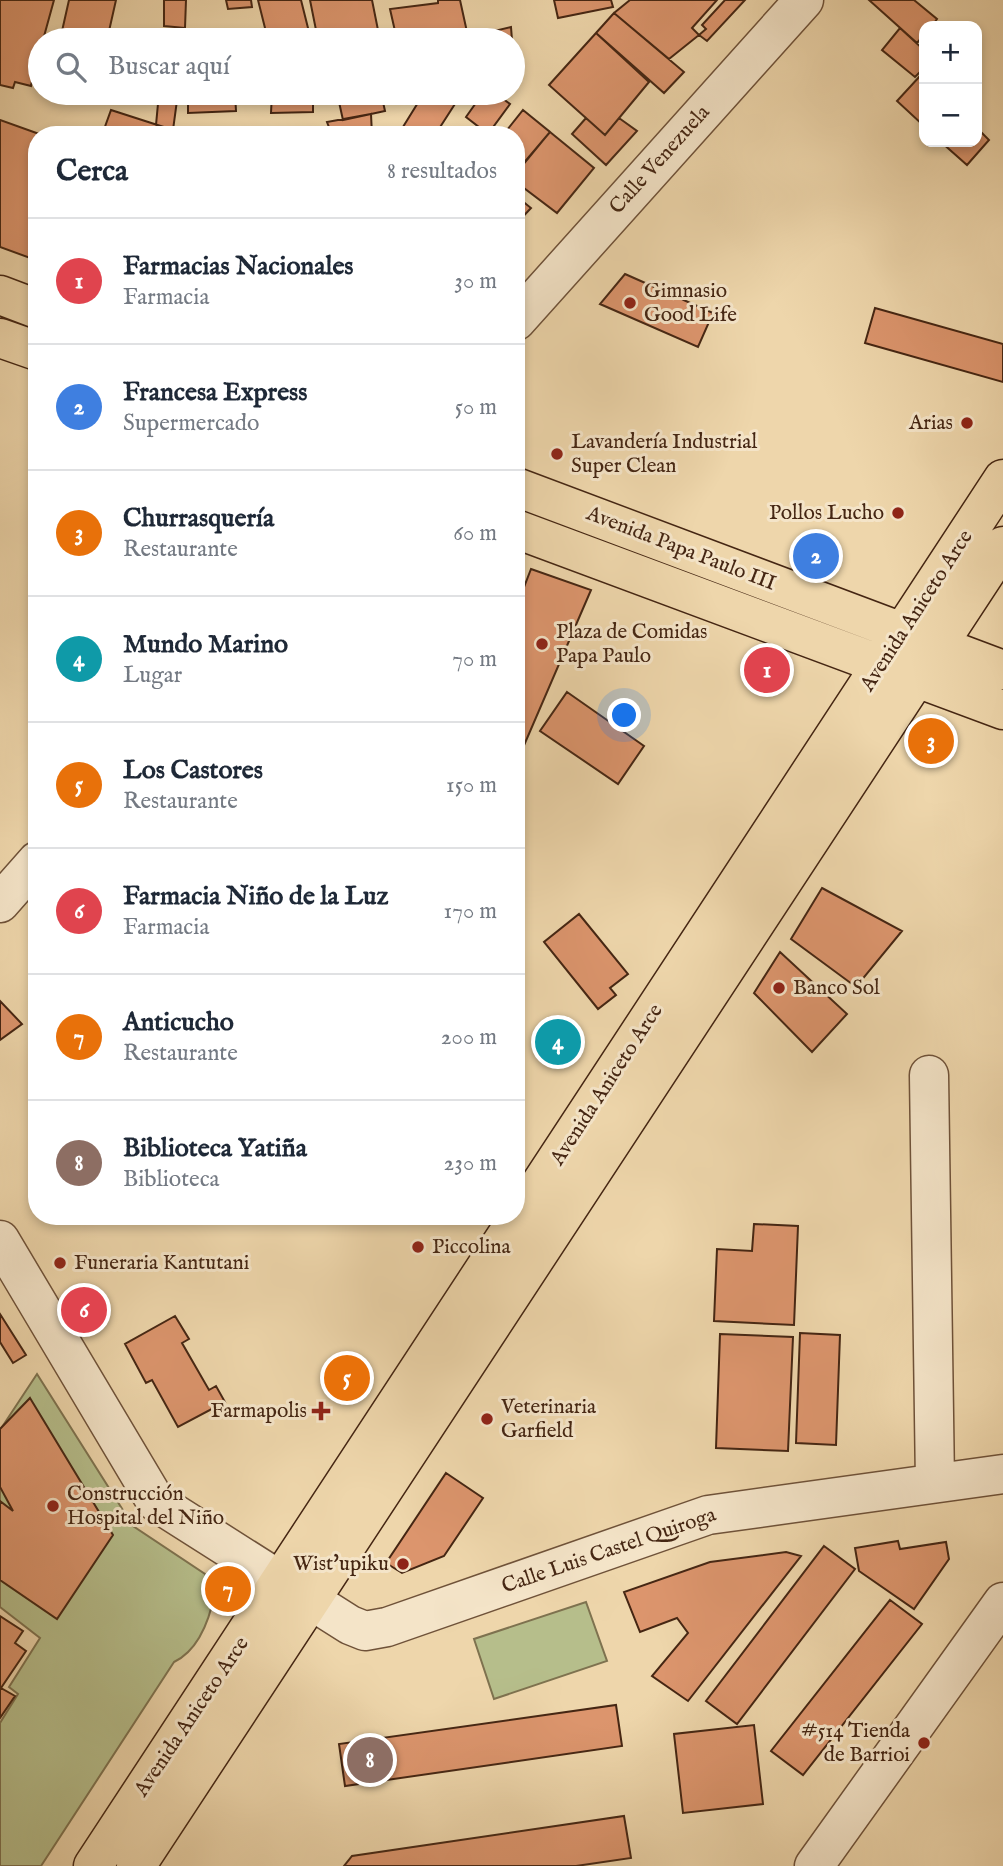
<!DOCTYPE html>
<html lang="es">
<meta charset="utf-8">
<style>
body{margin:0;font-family:"IM FELL English",serif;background:#f2f2f3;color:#1f2937}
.controls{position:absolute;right:21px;top:21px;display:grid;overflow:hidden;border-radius:14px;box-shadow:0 4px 10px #0003}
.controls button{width:63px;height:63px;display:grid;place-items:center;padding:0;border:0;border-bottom:2px solid #e0e1e3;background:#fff;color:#1f2937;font:35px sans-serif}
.you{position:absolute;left:625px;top:716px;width:24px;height:24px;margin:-18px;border:5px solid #fff;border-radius:50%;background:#1a73e8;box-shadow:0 0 0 10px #1a73e833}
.badge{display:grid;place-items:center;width:46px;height:46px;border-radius:50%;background:#8f2418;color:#fff;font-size:23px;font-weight:700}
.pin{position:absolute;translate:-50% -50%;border:4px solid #fff;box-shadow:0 2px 7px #0006}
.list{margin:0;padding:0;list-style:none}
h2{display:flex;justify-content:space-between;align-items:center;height:91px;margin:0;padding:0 28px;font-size:30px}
h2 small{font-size:23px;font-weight:400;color:#747a83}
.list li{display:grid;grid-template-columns:46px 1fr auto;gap:21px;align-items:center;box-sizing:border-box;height:126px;padding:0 28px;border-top:2px solid #e0e1e3}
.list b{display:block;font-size:26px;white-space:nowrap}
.list p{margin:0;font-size:23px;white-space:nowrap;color:#747a83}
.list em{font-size:23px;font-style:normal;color:#747a83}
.icon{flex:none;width:38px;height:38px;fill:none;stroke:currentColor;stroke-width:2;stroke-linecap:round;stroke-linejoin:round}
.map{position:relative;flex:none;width:1003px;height:1866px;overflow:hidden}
.search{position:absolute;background:#fff;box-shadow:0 4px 10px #0003;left:28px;top:28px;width:497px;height:77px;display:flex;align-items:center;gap:18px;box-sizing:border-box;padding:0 24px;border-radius:38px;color:#747a83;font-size:26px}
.panel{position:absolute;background:#fff;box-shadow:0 4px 10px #0003;left:28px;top:126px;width:497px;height:1099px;border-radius:28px}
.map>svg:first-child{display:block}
.green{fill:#b6be8b;stroke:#7e724f;stroke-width:2}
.building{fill:#dc956d;stroke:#452613;stroke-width:2}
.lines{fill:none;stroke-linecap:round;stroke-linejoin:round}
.minor-casing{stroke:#6f5239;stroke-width:41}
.major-casing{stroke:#452613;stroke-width:41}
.minor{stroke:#f4e4c8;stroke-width:38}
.major{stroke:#eed6ab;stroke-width:38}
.poi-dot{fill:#8f2418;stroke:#f4e4c8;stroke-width:2.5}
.labels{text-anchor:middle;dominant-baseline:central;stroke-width:6;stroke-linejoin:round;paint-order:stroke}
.street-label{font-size:21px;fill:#452613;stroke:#f4e4c8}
.poi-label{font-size:21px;fill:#452613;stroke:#f4e4c8;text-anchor:start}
</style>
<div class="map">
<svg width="1003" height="1866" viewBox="0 0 1003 1866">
<rect width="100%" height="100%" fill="#eed6ab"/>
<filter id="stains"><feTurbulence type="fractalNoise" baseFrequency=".00286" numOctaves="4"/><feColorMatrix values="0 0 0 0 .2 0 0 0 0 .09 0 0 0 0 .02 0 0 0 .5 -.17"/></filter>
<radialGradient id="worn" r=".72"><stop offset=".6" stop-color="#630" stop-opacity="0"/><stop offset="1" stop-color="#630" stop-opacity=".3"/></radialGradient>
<path class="green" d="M37,1374L133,1526L205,1574L215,1592C210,1618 199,1650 174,1662L41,1866H0V1723L18,1694L9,1687L40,1638L0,1607V1430Z
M586,1602L607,1661L494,1699L474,1639Z"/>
<path class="building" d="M0,0H54L43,40H40L31,86L15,82L13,88L0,85Z
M69,0H116L107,40H60Z
M164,0H186L185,28L164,26Z
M226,0H251L252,7L228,9Z
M258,0H301L311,40H268Z
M310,0H372L380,40H318Z
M438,0H460L467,32L425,40H397L390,9L438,3Z
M554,0H611L613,7L558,18Z
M630,0H717L692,28L699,35L669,59L614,13Z
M725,0H745L707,41L699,35L706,29L702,25Z
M869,0H914L937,19L932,26H924V35L917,43Z
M614,13L684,72L664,93L596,33Z
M511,27L512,40H457Z
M900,28L924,50V68L915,77L882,50Z
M596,33L649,82L605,135L549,85Z
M920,76L924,80V126L897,101Z
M159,93H178L173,130L156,125Z
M188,93H235L236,111L188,113Z
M272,93H313V112L271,113Z
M337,93H413L414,98L383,102L385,111L343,120Z
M424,93H462L435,135H398Z
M483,93H495L510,104L488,134L466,117Z
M111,110L173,130L172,135H102Z
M523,110L550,132L517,172L516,135H503Z
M371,114L372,135H332L327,122Z
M586,118L605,135L619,118L637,131L606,165L572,134Z
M0,120L42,135H37V248L33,259L0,247Z
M977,128L989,140L967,165L941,142H977Z
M550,132L594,168L557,213L516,182V172Z
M516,196L531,208L516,224Z
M625,274L713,313L698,347L600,304Z
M875,308L1003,344V382L865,343Z
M531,569L591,590L519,757L516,754V608Z
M567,692L644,746L618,784L540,731Z
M822,888L902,931L856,987L791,939Z
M579,914L628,974L610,988L616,995L598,1009L544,942Z
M780,952L847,1014L812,1052L754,993Z
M0,1001L22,1024L0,1040Z
M754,1224L798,1226L794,1325L714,1321L717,1249L752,1251Z
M0,1314L26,1355L13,1363L0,1342Z
M175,1316L189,1339L182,1343L209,1390L216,1386L225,1402L178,1427L152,1380L146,1383L125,1344Z
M800,1333L840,1335L836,1445L796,1443Z
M720,1334L793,1337L788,1451L716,1448Z
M30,1398L113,1535L57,1619L0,1580V1501L13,1511L0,1487V1429Z
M446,1473L483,1498L444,1556L402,1573L386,1563Z
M898,1541L900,1549L946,1542L949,1559L914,1609L859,1571L855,1548Z
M824,1546L855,1569L737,1724L706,1701Z
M786,1552L801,1556L688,1701L652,1676L688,1633L677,1618L640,1632L624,1592L710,1562Z
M890,1600L922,1624L803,1775L771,1751Z
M0,1616L23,1631L15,1643L26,1651L1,1688L15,1696L0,1718Z
M616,1705L622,1746L345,1786L339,1744Z
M754,1725L763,1804L683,1813L674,1734Z
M624,1816L631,1858L576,1866H344L352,1856Z"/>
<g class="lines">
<g class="minor-casing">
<path id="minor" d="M516,321L804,0
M0,903L37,861
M929,1075L935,1483
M0,1240L156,1502L350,1625L365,1631L387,1627L708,1515L1003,1474
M814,1866L1003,1602"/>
</g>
<g class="major-casing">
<path id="major" d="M0,295L37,309
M0,338L37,351
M516,487L1003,670
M516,529L1003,710
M93,1866L1003,479
M136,1866L1003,546"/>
</g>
<use href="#minor" class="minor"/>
<use href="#major" class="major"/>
</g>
<g class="poi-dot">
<circle cx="630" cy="303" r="7"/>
<circle cx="967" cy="423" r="7"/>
<circle cx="557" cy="454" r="7"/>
<circle cx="898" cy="513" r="7"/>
<circle cx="542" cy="644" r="7"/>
<circle cx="779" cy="988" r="7"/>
<circle cx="418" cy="1247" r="7"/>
<circle cx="60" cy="1263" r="7"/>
<path d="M317.5 1400.5h7v7h7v7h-7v7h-7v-7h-7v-7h7z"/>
<circle cx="487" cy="1419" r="7"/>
<circle cx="53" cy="1506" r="7"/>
<circle cx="403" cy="1564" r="7"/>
<circle cx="924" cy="1743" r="7"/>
</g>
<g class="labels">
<g class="street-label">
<text transform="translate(660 160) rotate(-48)">Calle Venezuela</text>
<text transform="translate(681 549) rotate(21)">Avenida Papa Paulo III</text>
<text transform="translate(917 611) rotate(-57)">Avenida Aniceto Arce</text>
<text transform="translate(607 1085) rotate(-57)">Avenida Aniceto Arce</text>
<text transform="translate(609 1551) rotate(-19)">Calle Luis Castel Quiroga</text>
<text transform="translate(192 1717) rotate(-56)">Avenida Aniceto Arce</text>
</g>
<g class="poi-label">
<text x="644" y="291">Gimnasio<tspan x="644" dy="24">Good Life</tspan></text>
<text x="953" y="423" text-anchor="end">Arias</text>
<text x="571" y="442">Lavandería Industrial<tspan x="571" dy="24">Super Clean</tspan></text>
<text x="884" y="513" text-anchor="end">Pollos Lucho</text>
<text x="556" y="632">Plaza de Comidas<tspan x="556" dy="24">Papa Paulo</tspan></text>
<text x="793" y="988">Banco Sol</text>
<text x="432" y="1247">Piccolina</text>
<text x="74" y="1263">Funeraria Kantutani</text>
<text x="501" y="1407">Veterinaria<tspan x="501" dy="24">Garfield</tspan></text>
<text x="307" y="1411" text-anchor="end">Farmapolis</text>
<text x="67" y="1494">Construcción<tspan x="67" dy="24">Hospital del Niño</tspan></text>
<text x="389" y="1564" text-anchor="end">Wist'upiku</text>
<text x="910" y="1731" text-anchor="end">#514 Tienda<tspan x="910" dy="24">de Barrioi</tspan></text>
</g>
</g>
<rect width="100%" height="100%" filter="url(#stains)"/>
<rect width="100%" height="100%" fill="url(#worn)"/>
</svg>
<div class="controls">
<button>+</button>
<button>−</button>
</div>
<div class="you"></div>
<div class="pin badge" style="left:767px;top:670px;background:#e0444e">1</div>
<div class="pin badge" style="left:816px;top:556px;background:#3f7fe0">2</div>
<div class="pin badge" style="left:931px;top:741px;background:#e8710a">3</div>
<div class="pin badge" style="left:558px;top:1042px;background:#0f9aa8">4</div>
<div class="pin badge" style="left:347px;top:1378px;background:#e8710a">5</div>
<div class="pin badge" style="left:84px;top:1310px;background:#e0444e">6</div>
<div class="pin badge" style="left:228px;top:1589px;background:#e8710a">7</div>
<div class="pin badge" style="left:370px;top:1760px;background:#8d6e63">8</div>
<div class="search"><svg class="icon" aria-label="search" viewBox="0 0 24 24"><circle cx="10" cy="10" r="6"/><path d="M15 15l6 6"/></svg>Buscar aquí</div>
<section class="panel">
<h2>Cerca<small>8 resultados</small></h2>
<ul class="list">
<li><span class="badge" style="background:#e0444e">1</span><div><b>Farmacias Nacionales</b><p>Farmacia</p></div><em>30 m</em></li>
<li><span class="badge" style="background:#3f7fe0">2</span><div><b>Francesa Express</b><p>Supermercado</p></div><em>50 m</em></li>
<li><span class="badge" style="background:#e8710a">3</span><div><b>Churrasquería</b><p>Restaurante</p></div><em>60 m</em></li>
<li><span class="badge" style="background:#0f9aa8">4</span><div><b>Mundo Marino</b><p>Lugar</p></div><em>70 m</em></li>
<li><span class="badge" style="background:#e8710a">5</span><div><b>Los Castores</b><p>Restaurante</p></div><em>150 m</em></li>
<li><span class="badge" style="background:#e0444e">6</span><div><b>Farmacia Niño de la Luz</b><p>Farmacia</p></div><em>170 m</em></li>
<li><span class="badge" style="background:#e8710a">7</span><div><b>Anticucho</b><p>Restaurante</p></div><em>200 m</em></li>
<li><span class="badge" style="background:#8d6e63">8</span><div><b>Biblioteca Yatiña</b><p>Biblioteca</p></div><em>230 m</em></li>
</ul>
</section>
</div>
